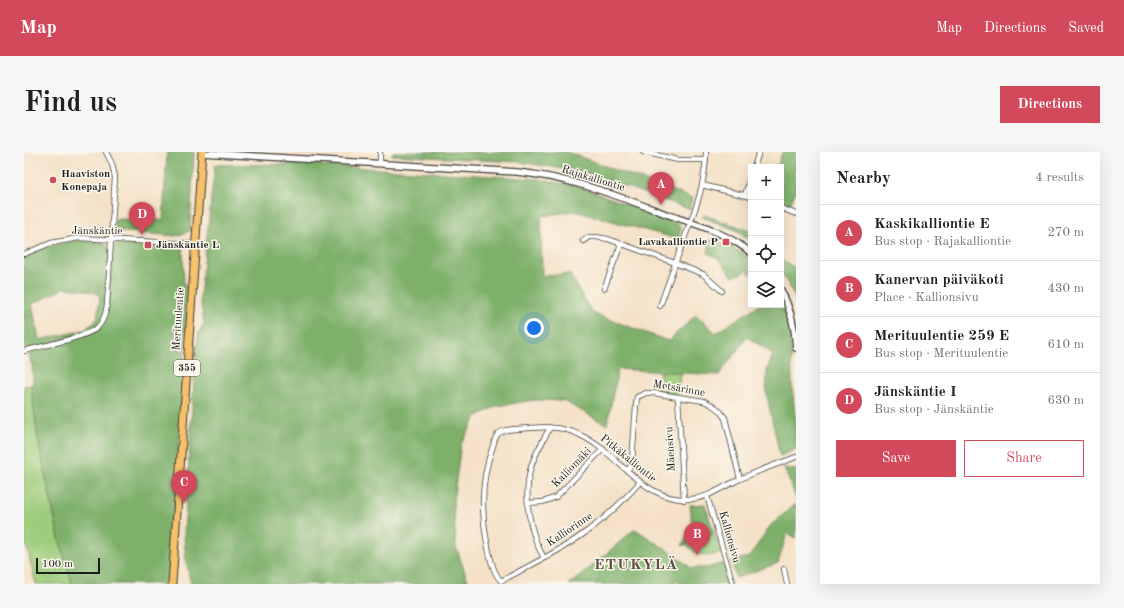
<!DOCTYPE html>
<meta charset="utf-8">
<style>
body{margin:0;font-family:"Old Standard TT",serif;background:#f6f6f6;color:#202124}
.controls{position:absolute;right:12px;top:12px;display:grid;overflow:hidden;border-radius:0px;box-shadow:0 4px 16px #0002}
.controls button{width:36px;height:36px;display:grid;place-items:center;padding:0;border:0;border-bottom:1px solid #e0e0e0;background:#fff;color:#202124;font:20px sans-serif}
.scale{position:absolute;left:12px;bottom:10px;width:64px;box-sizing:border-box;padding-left:4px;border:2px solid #1c1c1c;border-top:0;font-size:11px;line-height:14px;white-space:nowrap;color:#1c1c1c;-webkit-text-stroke:3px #fbf7ec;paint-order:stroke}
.you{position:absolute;left:510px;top:176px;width:14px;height:14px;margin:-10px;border:3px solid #fff;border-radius:50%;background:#1a73e8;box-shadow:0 0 0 6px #1a73e833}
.badge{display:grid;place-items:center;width:26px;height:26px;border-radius:50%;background:#d1495b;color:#fff;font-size:13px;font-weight:700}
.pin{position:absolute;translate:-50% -33px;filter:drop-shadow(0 1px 2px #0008)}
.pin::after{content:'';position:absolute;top:21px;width:14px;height:12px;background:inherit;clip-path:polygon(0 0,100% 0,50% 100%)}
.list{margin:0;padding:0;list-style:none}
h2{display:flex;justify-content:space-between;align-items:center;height:52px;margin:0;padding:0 16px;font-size:17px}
h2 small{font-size:13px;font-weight:400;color:#757577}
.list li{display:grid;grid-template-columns:26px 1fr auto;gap:12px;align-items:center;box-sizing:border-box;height:56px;padding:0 16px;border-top:1px solid #e0e0e0}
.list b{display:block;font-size:15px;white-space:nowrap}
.list p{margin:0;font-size:13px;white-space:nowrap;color:#757577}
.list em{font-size:13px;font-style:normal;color:#757577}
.actions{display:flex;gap:8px;padding:12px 16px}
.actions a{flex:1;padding:9px 0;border:1px solid #d1495b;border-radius:0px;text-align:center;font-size:14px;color:#d1495b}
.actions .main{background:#d1495b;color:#fff}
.icon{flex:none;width:22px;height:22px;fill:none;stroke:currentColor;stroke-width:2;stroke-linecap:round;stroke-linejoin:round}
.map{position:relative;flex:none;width:772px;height:432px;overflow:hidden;border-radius:0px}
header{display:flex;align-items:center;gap:24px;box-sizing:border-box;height:56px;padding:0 20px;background:#d1495b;color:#fff}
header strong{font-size:19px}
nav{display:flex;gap:22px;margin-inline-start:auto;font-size:14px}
.intro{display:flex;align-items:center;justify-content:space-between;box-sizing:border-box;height:96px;padding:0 24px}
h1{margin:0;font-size:28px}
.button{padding:10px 18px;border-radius:0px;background:#d1495b;color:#fff;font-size:14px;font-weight:700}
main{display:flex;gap:24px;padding:0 24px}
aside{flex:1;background:#fff;border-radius:0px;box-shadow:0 4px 16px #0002}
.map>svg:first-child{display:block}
.green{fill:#9dcc7a;stroke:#5c744b}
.forest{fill:#7eb06a;stroke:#4d6643;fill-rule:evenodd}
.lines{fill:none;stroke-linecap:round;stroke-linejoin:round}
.minor-casing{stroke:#3c3a36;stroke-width:6}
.tertiary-casing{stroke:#3c3a36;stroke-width:8}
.primary-casing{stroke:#3c3a36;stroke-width:9}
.minor{stroke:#fff;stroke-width:4.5}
.tertiary{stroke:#fff;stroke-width:5.5}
.primary{stroke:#f5c16b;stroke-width:7}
.poi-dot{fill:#d1495b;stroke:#fbf7ec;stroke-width:1.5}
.labels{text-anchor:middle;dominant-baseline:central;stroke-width:3;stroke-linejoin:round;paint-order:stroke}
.shield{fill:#fbf7ec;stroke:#5f5e5a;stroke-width:1}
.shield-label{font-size:10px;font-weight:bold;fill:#1c1c1c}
.poi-label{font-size:11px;font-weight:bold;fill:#1c1c1c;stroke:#fbf7ec;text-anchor:start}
.street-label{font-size:11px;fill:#1c1c1c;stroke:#fbf7ec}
.district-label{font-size:15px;font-weight:bold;letter-spacing:1px;fill:#5e4d3f;stroke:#fbf7ec}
</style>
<header>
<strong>Map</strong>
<nav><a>Map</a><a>Directions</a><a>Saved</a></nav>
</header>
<div class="intro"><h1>Find us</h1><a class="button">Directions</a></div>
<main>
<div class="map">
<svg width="772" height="432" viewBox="0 0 772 432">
<rect width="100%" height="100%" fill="#fbf7ec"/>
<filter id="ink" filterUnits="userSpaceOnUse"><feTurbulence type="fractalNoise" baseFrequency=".025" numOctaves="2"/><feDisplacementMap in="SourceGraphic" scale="8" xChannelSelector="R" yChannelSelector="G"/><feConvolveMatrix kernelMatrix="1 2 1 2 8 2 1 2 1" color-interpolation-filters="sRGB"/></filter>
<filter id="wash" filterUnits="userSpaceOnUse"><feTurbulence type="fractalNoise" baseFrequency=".012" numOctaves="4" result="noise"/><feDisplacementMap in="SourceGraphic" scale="16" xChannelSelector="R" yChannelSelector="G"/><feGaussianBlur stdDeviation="0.9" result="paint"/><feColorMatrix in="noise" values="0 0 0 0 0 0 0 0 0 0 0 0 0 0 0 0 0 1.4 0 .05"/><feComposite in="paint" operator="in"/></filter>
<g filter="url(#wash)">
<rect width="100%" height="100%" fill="#f4e1c7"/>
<path class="green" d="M654,216L656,223L653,242L634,239L636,219Z
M7,233L14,288L35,386L48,432H12L0,383V234Z
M690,381L697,401L683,404V403C674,403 667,398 662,392Z"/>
<path class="forest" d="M143,0H170L166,79L152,84L91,79V67L139,68Z
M369,0H543L668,46L665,57L566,22L528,15L495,10L368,3Z
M758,0H772V39L765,55L757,52V15H753Z
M278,12L514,27L557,35L655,72L657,76L654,87L551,59L517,64L518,124L546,122L568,161L644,189L672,163L692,181L735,153H757V151L767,177L768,235L772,272V297L756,304L742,240L743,219L749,202L723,185L695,223L594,217L583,273L540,249L510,248L473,254L453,264L437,292L429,349L432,395L445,432H167L162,409L160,383L172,196L175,180L180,171L176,145L191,13Z
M680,63L727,79V89L714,79L678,65Z
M687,86L717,100L727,107V123L724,118L709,125L694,106L684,101Z
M61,88L79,90L84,96H89L94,91L97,90C115,91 142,90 159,97L160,133L163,134L164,142L151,358L144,432H48L35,386L14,288L7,233L9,232L8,211H7L4,196H0V104L27,94L49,89ZM41,136L60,138L75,142L76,146L73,166L69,172L65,174L61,178L15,188L8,152Z
M757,106L762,111L772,116V149L767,137L757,120Z
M760,316L772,318V346Z
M681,352L690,381L658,394L668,375L666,353Z
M772,352V386L763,381L754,411L712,426L707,409L725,405L747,373Z
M611,377L652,404L667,416H683L700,411L707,432H656L655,429L646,432H544L553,427Z"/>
</g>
<g filter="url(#ink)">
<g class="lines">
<g class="minor-casing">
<path id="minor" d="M619,0L654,8H682
M356,12V0
M730,15L735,0
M678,33L727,45
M721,43L727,25
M757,56L772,62
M559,89L565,85H572L584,87L651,111L679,122L698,139
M0,102L27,91L55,86L171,92
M580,137L597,92
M636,154C644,132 652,109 660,87C671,59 682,30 682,0
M0,199C17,194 60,186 73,176C79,170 82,161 83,153L91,25L88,12L82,0
M654,245L660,348
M603,318L607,314L608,310L612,254L613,245L622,241H629L680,249C690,253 695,257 701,266L716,327
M616,330C600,348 582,366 562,380C537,399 508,412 481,427L477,429C470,422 467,410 465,400C457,365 456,328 469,294C470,290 471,285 474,282C476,280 479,279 482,278C507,276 533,271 556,283C595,301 619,350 665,347C682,347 695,337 710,330C730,320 751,313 772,305
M683,344L709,432
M504,351L519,350L532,345L579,297
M520,406C505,380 499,344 507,315C511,301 520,288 526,275
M760,417L763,432"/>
</g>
<g class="tertiary-casing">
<path id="tertiary" d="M178,1L493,20C549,26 593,44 645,63C673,73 704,81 727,101
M757,138C767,157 771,175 772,196"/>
</g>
<g class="primary-casing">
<path id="primary" d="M148,432L178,0"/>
</g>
<use href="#minor" class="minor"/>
<use href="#tertiary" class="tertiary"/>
<use href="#primary" class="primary"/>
</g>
</g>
<g class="poi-dot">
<circle cx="29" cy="28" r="4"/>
<rect x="698" y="86" width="8" height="8" rx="2"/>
<rect x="120" y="89" width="8" height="8" rx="2"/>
</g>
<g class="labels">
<rect class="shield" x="150" y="208" width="26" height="16" rx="3"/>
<g class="shield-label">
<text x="163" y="216">355</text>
</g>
<g class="poi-label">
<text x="37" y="22">Haaviston<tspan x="37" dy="13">Konepaja</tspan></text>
<text x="694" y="90" text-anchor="end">Lavakalliontie P</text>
<text x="132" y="93">Jänskäntie L</text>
</g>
<g class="street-label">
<text transform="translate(569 27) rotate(17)">Rajakalliontie</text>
<text x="73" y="79">Jänskäntie</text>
<text transform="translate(155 167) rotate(-86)">Merituulentie</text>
<text transform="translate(655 237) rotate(10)">Metsärinne</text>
<text transform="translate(647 297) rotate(-93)">Mäensivu</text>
<text transform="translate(604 307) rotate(39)">Pitkäkalliontie</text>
<text transform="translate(548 316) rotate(-46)">Kalliomäki</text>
<text transform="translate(546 378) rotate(-34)">Kalliorinne</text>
<text transform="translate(705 385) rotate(74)">Kallionsivu</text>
</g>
<g class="district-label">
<text x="612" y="413">ETUKYLÄ</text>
</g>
</g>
</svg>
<div class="controls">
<button>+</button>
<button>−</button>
<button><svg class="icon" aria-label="locate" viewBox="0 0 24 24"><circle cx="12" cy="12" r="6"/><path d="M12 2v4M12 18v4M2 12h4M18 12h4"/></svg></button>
<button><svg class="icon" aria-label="layers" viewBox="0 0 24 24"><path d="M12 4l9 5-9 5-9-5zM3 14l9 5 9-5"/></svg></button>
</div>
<div class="scale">100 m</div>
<div class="you"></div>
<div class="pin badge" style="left:637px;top:53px">A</div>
<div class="pin badge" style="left:673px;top:403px">B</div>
<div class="pin badge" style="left:160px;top:351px">C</div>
<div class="pin badge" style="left:118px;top:83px">D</div>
</div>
<aside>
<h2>Nearby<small>4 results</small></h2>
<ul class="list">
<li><span class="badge">A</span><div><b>Kaskikalliontie E</b><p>Bus stop · Rajakalliontie</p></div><em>270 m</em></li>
<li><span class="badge">B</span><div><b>Kanervan päiväkoti</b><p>Place · Kallionsivu</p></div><em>430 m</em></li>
<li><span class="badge">C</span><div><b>Merituulentie 259 E</b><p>Bus stop · Merituulentie</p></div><em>610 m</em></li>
<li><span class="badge">D</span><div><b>Jänskäntie I</b><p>Bus stop · Jänskäntie</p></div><em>630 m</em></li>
</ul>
<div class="actions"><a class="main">Save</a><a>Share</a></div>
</aside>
</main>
